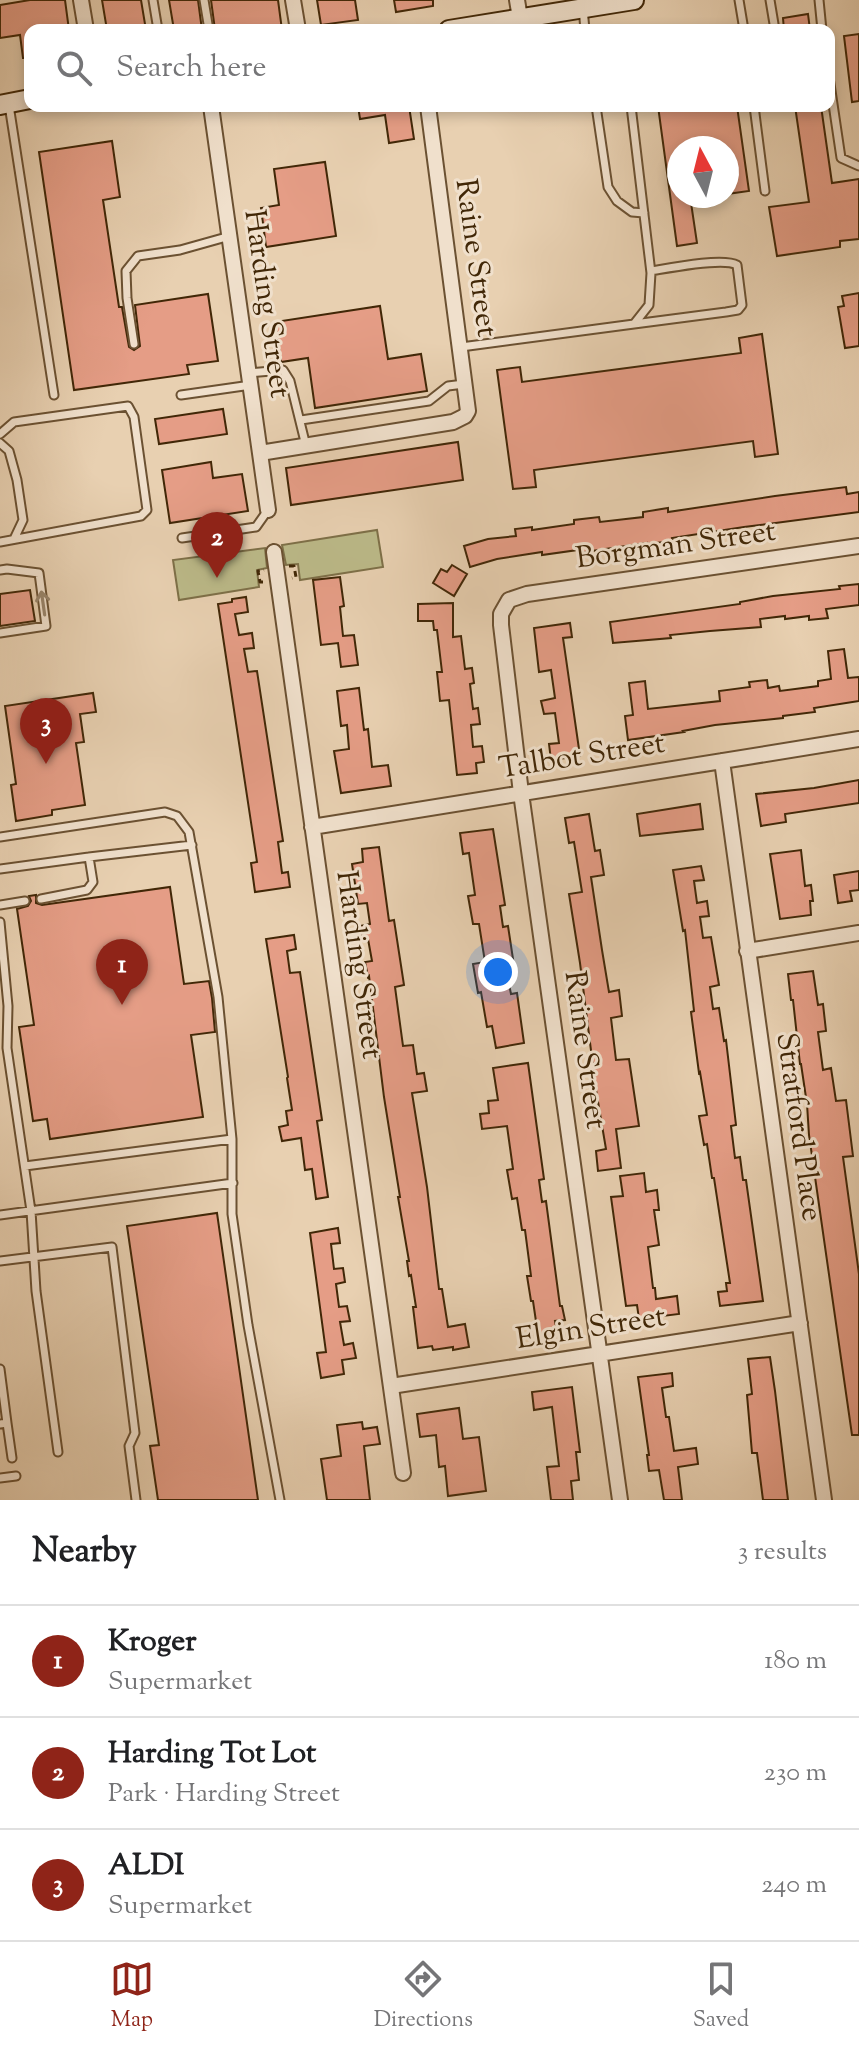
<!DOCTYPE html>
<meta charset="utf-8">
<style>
body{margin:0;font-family:"Sorts Mill Goudy",serif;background:#f6f6f6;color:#202124}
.compass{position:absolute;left:667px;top:136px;width:72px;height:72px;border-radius:50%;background:#fff;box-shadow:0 4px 12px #0003;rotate:353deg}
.you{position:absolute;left:498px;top:972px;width:28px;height:28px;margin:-20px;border:6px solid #fff;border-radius:50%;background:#1a73e8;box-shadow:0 0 0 12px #1a73e833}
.badge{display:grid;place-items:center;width:52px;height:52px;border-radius:50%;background:#8f2418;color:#fff;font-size:26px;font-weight:700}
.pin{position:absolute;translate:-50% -66px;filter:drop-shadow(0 2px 4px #0008)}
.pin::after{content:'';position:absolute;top:42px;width:28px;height:24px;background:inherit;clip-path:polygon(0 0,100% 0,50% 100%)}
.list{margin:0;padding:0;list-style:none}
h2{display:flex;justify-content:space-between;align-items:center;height:104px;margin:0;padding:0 32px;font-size:34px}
h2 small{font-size:26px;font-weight:400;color:#757577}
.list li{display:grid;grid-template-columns:52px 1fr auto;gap:24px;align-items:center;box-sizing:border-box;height:112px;padding:0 32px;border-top:2px solid #e0e0e0}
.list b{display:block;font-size:30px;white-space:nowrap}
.list p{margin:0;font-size:26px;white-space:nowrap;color:#757577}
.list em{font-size:26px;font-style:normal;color:#757577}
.icon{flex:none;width:44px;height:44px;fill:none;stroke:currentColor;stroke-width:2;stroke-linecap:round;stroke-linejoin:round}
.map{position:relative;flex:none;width:859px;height:1500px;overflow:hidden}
.search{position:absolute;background:#fff;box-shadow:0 4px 12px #0003;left:24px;right:24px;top:24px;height:88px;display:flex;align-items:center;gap:20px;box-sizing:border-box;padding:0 28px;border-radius:16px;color:#757577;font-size:30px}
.sheet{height:440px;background:#fff}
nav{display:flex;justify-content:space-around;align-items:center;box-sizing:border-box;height:112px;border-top:2px solid #e0e0e0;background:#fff;font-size:22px;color:#757577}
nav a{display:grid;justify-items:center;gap:4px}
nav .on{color:#8f2418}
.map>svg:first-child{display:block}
.green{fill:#bbb988;stroke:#7e7048;stroke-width:2}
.building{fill:#e59d86;stroke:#412707;stroke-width:2}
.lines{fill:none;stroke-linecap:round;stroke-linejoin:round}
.service-casing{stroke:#6b5132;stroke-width:11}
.minor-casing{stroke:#6b5132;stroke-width:18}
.secondary-casing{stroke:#412707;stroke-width:22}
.path{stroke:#412707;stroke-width:3;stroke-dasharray:6 4;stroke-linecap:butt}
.service{stroke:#f0e0cc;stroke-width:7}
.minor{stroke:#f0e0cc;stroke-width:14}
.secondary{stroke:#f0e0cc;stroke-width:18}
.oneway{stroke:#98846a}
.labels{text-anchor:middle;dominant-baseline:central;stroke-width:6;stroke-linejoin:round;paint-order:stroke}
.street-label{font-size:30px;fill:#412707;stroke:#f0e0cc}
</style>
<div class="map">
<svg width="859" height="1500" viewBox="0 0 859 1500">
<rect width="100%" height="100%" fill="#e8d0b1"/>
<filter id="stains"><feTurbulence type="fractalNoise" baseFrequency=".0025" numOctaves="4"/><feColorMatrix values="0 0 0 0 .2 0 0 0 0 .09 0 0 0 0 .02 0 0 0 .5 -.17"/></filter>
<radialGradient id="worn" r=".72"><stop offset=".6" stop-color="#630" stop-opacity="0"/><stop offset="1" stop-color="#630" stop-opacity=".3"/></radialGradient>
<path class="green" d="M377,530L383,567L300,580L298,564L286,565L282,545Z
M265,548L267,568L257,570L259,587L179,600L173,560Z"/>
<path class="building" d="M30,0H65L69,30H30V58H23L20,35L0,38V5Z
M102,0H141L146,30H107Z
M169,0H198L202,30H174Z
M211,0H278L282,30H215Z
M317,0H355L358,20L321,25Z
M394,0H433V6L396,12Z
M808,14L810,30H784L783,18Z
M859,34V101L852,102L844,36Z
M358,106H409L414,139L389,143L385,115L360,119Z
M658,106H737L749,191L727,194V148H679V196H690L697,243L677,246Z
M795,106H821L832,183L859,179V239L840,241V247L777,256L769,207L809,202Z
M112,141L120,197L103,200L119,307H122L129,347L134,350L140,346L135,305L208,294L218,361L187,365L189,374L74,390L39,152Z
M325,162L336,236L266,247L261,208L279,205L274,169Z
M859,293V346L845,348L838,307L844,306L842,296Z
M380,306L388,359L421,354L427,391L315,408L308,358L281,362L275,322Z
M762,334L778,454L755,457L753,441L534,470L536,487L513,489L497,370L520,367L522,382L589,373L741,353L739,338Z
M223,409L227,434L159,444L155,419Z
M458,442L463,480L291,505L286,468Z
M211,462L213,478L242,474L248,511L170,523L162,470Z
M846,487L847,494L859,492V512L744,527L672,538L673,541L647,544V543L578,553V550L542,555V552L497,559L470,567L464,546L488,539L516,536L515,529L532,527V530L574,524V520L599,517L600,522L643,517V512L668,508V512L775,496Z
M452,565L467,574L454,596L433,583L441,569L447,572Z
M340,577L344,606L340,607L343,636L354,635L358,665L341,667L338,643L321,645L313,580Z
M859,584V605L826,609L828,618L809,620V616L785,619V616L760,619L761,627L710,631L670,635L671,638L613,643L610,622L740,604V602L773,596L840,589L839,586Z
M30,590L35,621L0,626V594Z
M246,597L248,612L235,614L239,635L252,633L254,648L244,649L248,672L257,671L283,841L278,842L282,873L288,872L290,887L255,892L251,863L257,862L218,604L232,602V599Z
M453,603V637L461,636L465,669L472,668L474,683L470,684L473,709L478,708L480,724L471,725L473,747L482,746L484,762L476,763L477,773L457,775L449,700L440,701L437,672H442L437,630H434L433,621H418V604Z
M570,623L572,637L563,638L580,756L551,760L549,744L559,743L555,713L544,714L541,701L555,698L551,670L539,672L534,628Z
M844,649L848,678L859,677V701L814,708L815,712L783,716V718L715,725L683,731L684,732L628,740L625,716L633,715L629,683L645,681L648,709L720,701L719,691L750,687L749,682L767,680L768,688L779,686L780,691L818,686V681L831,679L828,651Z
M359,688L364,730L368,729L372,767L388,765L391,786L341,793L334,751L349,749L347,725L341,726L337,691Z
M93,693L96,712L80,714L84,742L76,743L85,805L52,810V815L16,821L11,785L16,784L5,706Z
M859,780V803L785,814L786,822L761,826L756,794L814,788Z
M700,804L703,829L640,836L637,814Z
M589,814L595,851L600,850L604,875L591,877L602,950L609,992L619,990L622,1016L611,1018L616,1060L629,1059L639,1126L616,1129L621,1168L598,1171L596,1151L606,1149L596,1090L580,963L569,894L582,892L574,842L569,843L565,818Z
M493,829L505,905L500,906L503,927L508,926L515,972L507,974L511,994L517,993L524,1043L496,1048L492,1026L487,1027L481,992L478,993L473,964L485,962L479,924H473L468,896L475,895L469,853L463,854L460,833Z
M379,847L389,921L394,920L404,985L395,987L403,1046L413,1045L417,1074L424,1073L427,1091L412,1093L427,1187L439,1289H442L448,1327L465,1324L469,1347L453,1350V1347L433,1350L432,1346L418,1348L413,1307H416L411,1275L409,1276L407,1261H409L398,1197H400L384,1097L369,976L368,977L365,962L372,961L368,939L362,940L360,926L370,924L367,903L358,904L352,864L363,862L362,849Z
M801,850L805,886L811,885L813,901H810L811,915L780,919L770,854Z
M701,866L704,880L694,881L697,903L707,901L709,916L700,917L703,938L711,937L719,985L710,987L713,1009L719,1008L724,1041L726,1040L736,1125L731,1126L735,1158L740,1157L743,1180H746L763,1301L720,1306L718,1292L727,1291L726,1283H730L714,1178H712L707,1144L704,1145L699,1116L707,1115L700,1072L699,1073L691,1012L694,1011L685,930L683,931L673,870Z
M859,871V890L850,891L852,901L838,903L834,875Z
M170,887L184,984L209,981L212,998L215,1032L191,1035L203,1117L50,1139L47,1119L33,1121L19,1027L34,1025L17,909L28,906L31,901L29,896L36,895V903L42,905Z
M294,935L296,949L287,951L290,973L300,972L322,1120L317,1121L328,1197L316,1199L312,1169L305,1170L301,1138L282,1141L279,1127L288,1125L286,1111L292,1110L287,1078L288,1077L266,939Z
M813,971L818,1005L823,1004L826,1031L818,1032L823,1070L831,1068L836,1101L846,1100L853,1156L843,1157L859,1274V1435H852L809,1135L807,1104L801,1064H800L793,1000H791L788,974Z
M528,1063L544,1179L539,1180L542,1202L546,1201L560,1306H562L565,1320L555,1321L557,1332L538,1335L533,1301H531L527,1276H531L525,1230H522L517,1198L512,1199L507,1170L513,1169L507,1126L482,1129L480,1114L489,1113L488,1101L498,1100L493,1068Z
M644,1173L646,1192L657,1190L659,1210H654L659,1245L648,1247L653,1288H655L656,1299L677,1296L679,1314L639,1319L637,1305L626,1306L611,1197L623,1196L620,1176Z
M217,1213L258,1500H158L150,1446L159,1445L127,1226Z
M338,1228L340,1243L331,1244L334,1269L343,1268L345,1282L336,1284L339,1307L347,1306L350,1321L340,1322L344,1345L353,1343L356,1358L342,1360L344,1374L321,1378L317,1353L326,1352L310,1233Z
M770,1357L775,1391L788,1500H763L757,1453H752L747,1395L752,1394L748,1359Z
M672,1373L673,1386L662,1388L666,1417H669L674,1451L696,1448L698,1464L678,1467L682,1500H664L659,1470L649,1471L647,1455H649L638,1377Z
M572,1387L580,1452H576L579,1480L571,1481L573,1500H551L547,1467L559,1466L552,1407L534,1410L532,1392Z
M459,1408L463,1439L479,1437L486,1491L448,1496L445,1466L439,1467L436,1435L420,1437L417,1414Z
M362,1422L363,1429L377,1427L380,1444L364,1446L370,1500H327L321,1459L341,1456L337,1425Z"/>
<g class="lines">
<g class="service-casing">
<path id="service" d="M153,0L158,30
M204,0L209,30
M739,0L744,30
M770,0L775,30
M819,0L822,30
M583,8L585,30
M829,77L841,158L859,166
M9,105L54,395
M596,106L608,187L617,201L632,212L644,213
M754,106L765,191
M634,324L726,312L738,310L742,305L737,265C723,257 669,268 651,271
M134,344L127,298L126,271L138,256L180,250L230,236
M461,347L634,324L649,305L651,273L631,106
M249,373L283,370L290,381L306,446
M181,395L251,385
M301,420L429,401L448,386L464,384
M0,434L14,422L128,406L134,417L147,510L141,516L0,542
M0,443L9,451L17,480L23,520L14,539
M182,538L256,527L268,510
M0,570L7,569L39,573L46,626L0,633
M0,837L165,812L177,816L189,832L218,997L232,1139V1214L248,1325L280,1500
M0,869L89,857L192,845
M41,899L87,890L93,882L89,857
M0,905L25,901
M0,922L8,1006L7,1048L31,1211L36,1291L58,1452
M25,1166L232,1139
M0,1215L233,1183
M0,1261L112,1247L135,1433L129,1446L136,1500
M0,1369L7,1423L0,1424
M7,1423L12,1458
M0,1478L16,1476"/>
</g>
<g class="minor-casing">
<path id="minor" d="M81,0L86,30
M293,0L298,30
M517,0L520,18
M211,106L268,510
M260,453L453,422L465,416L468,411L428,106
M274,552L403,1473
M722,761L824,1500
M312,827L859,739
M747,951L859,933
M391,1386L800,1323
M620,1500L521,793L501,625V614L509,600L527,594L859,546"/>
</g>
<g class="secondary-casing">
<path id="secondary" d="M449,30L634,0
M0,105L30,99"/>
</g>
<path class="path" d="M289,566H294L296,577L292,578
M263,582H260L258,571L264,570"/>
<use href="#service" class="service"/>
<use href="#minor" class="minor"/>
<use href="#secondary" class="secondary"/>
</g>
<defs><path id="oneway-shaft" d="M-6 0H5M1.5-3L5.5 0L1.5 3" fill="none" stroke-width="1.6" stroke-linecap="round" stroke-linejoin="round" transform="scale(2)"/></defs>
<use class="oneway" href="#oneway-shaft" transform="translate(43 603) rotate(-98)"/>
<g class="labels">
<g class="street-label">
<text transform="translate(475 258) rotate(82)">Raine Street</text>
<text transform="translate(266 304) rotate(82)">Harding Street</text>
<text transform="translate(676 546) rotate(-8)">Borgman Street</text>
<text transform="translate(582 757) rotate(-9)">Talbot Street</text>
<text transform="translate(358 965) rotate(82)">Harding Street</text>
<text transform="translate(584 1050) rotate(82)">Raine Street</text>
<text transform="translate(798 1127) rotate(82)">Stratford Place</text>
<text transform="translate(591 1329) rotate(-9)">Elgin Street</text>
</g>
</g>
<rect width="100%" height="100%" filter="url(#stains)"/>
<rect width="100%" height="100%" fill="url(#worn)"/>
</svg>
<svg class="compass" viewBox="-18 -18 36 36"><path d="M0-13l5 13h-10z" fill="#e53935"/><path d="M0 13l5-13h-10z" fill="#757577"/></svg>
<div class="you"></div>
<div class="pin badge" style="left:122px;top:1005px">1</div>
<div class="pin badge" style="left:217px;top:578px">2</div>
<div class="pin badge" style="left:46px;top:764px">3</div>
<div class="search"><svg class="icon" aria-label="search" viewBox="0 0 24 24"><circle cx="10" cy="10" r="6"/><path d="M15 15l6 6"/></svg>Search here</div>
</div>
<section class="sheet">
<h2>Nearby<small>3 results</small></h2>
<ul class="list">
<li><span class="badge">1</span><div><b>Kroger</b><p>Supermarket</p></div><em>180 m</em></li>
<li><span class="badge">2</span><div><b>Harding Tot Lot</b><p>Park · Harding Street</p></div><em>230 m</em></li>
<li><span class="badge">3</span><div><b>ALDI</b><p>Supermarket</p></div><em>240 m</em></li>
</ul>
</section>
<nav>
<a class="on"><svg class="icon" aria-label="map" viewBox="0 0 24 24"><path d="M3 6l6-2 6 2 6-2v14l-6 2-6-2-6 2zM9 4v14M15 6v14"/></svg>Map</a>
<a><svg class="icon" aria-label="directions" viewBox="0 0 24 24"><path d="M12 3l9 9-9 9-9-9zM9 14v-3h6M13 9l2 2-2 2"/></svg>Directions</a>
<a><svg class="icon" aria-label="saved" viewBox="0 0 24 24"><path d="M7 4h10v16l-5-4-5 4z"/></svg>Saved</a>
</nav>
